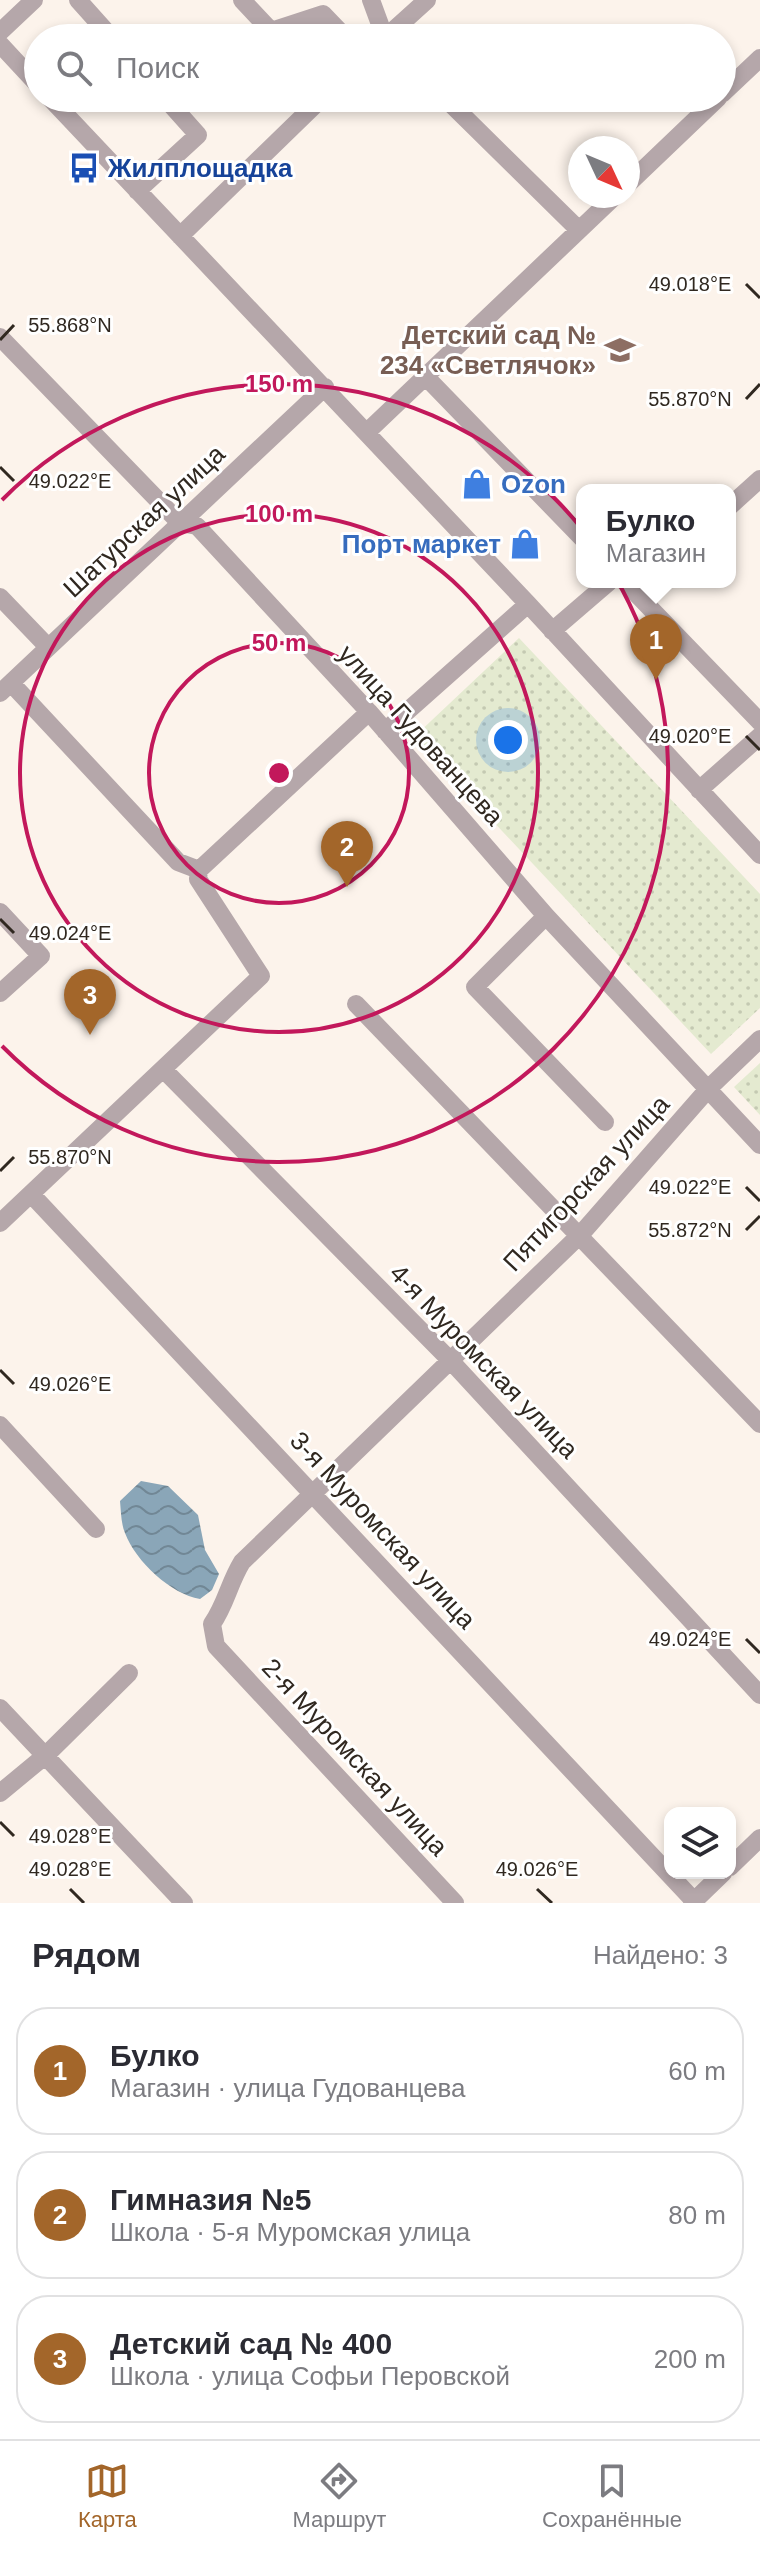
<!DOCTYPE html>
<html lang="ru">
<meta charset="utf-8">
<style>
body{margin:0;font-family:Helvetica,sans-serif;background:#f7f7f7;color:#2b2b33}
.controls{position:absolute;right:24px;bottom:24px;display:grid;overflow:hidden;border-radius:16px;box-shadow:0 4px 12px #0003}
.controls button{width:72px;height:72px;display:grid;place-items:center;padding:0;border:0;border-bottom:2px solid #e1e1e2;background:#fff;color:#2b2b33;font:40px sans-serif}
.compass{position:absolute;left:568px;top:136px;width:72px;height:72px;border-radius:50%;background:#fff;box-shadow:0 4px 12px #0003;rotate:134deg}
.you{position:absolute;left:508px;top:740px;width:28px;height:28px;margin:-20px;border:6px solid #fff;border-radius:50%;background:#1a73e8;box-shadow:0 0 0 12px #1a73e833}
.badge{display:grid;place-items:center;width:52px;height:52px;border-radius:50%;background:#a3662a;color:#fff;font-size:26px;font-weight:700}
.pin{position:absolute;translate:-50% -66px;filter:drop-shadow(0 2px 4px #0008)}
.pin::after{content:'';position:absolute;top:42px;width:28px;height:24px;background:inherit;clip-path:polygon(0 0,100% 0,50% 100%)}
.popup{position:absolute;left:576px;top:484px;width:160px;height:104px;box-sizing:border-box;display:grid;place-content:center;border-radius:16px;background:#fff;filter:drop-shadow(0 2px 6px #0005);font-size:26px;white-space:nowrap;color:#7c7c81}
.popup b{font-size:30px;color:#2b2b33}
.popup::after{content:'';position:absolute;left:50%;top:100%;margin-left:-16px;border:16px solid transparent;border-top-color:#fff}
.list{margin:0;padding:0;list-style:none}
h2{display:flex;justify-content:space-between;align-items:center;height:104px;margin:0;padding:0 32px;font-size:34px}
h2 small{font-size:26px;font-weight:400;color:#7c7c81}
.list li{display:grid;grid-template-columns:52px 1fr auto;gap:24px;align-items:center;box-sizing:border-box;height:128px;margin:0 16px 16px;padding:0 16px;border:2px solid #e1e1e2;border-radius:32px}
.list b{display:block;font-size:30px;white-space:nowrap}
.list p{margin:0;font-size:26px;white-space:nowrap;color:#7c7c81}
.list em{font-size:26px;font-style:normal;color:#7c7c81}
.icon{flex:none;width:44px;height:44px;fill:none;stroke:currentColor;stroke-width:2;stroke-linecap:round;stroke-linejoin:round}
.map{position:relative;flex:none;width:760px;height:1903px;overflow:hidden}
.search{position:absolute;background:#fff;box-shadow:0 4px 12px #0003;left:24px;right:24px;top:24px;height:88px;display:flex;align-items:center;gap:20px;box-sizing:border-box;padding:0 28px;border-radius:44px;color:#7c7c81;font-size:30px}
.sheet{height:536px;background:#fff}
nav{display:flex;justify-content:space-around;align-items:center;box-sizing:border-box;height:112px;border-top:2px solid #e1e1e2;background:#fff;font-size:22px;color:#7c7c81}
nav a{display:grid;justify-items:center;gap:4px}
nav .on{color:#a3662a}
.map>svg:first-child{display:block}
.grass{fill:url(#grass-dots)}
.water{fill:url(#water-waves)}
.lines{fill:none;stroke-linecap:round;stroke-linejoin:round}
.minor{stroke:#b5a7aa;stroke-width:18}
.ticks{fill:none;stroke:#302820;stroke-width:3}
.ring{fill:none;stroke:#c2185b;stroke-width:4}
.labels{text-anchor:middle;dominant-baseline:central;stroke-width:6;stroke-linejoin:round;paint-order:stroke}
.transit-label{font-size:26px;font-weight:bold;fill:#164399;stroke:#fff;text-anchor:start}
.education-label{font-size:26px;font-weight:bold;fill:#785e54;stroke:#fff;text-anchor:end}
.shop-label{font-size:26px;font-weight:bold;fill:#366cbe;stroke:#fff;text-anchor:start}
.street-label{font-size:26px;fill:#302820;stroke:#fff}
.ticks-label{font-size:20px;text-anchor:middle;fill:#302820;stroke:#fff;stroke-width:6;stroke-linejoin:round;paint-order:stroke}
.centre{fill:#c2185b;stroke:#fff;stroke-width:4}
.ring-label{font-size:24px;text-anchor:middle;font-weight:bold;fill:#c2185b;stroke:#fff;stroke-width:6;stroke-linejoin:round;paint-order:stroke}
</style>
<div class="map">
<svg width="760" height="1903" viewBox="0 0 760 1903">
<defs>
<pattern id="grass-dots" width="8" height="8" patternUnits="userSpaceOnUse" patternTransform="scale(2)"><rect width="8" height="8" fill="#e4ead0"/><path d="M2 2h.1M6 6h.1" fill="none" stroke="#c4c9b2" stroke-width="1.8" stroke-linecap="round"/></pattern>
<pattern id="water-waves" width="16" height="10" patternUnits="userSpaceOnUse" patternTransform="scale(2)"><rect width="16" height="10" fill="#8aa6b8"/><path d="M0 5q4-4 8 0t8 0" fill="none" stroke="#718795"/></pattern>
</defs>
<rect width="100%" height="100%" fill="#fcf3eb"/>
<path class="grass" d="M519,638L760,894V1008L711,1054L414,737Z
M760,1063V1115L734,1087Z"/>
<path class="water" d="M141,1481L168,1486L198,1515L205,1550L219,1574L212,1590L200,1599C171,1594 136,1562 125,1533C121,1524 121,1511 120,1501Z"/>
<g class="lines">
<path class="minor" d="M78,0L112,38
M242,0L271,31L323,14L346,38
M371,0L385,38
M0,32L34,0
M385,38L427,0
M0,44L38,85
M722,94L760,58
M50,98L528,604L760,855
M445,98L579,230
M628,184L718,98
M137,191L198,135L165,98
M180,236L322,98
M0,337L180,523L197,526L369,712L546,916L760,1145
M425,376L582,538
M367,432L615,196
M730,506L760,479
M625,582L760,722
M0,597L48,647
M552,631L609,582
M0,693L325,387
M385,731L528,604
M699,790L760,736
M199,870L369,712
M0,912L41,956L0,993
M546,916L475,987L605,1122
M356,1004L760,1424
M163,1069L449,1359L760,1695
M31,1194L696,1903
M0,1223L261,976L198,879L199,870L178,862L11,683
M0,1425L96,1529
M0,1708L184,1903
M0,1793L46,1755L129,1673
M730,1867L760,1838
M455,1903L216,1646L212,1624C226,1604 229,1583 242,1562L581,1234L709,1088L760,1039
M692,1903L723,1873"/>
</g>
<path class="ticks" d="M746,284L760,298M0,340L14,325M746,399L760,384M0,467L14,481M746,736L760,750M0,919L14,933M0,1171L14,1157M746,1187L760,1201M746,1230L760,1216M0,1370L14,1384M746,1639L760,1653M0,1822L14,1836M70,1889L84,1903M537,1889L552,1903"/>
<g class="ring">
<circle cx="279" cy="773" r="130"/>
<circle cx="279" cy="773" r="259"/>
<path d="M2 500A389 389 0 1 1 2 1046"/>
</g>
<defs>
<g id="bus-bare" transform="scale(2.4)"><path d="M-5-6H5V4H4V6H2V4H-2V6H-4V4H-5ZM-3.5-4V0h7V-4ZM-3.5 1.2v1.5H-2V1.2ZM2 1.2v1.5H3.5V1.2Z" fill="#1a4fb4" stroke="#fff" stroke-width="2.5" paint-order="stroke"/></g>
<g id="school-bare" transform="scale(2.4)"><path d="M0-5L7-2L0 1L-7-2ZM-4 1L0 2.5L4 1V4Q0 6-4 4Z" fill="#8d6e63" stroke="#fff" stroke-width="2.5" paint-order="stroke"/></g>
<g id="shop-bare" transform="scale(2.4)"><path d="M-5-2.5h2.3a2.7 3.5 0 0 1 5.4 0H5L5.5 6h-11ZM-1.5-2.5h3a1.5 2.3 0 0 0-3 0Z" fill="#3f7fe0" stroke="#fff" stroke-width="2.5" paint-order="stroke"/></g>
</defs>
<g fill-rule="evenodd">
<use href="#bus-bare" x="84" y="168"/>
<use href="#school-bare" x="620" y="350"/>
<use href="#shop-bare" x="477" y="484"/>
<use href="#shop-bare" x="525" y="544"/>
</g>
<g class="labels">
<g class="transit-label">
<text x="108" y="168">Жилплощадка</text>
</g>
<g class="education-label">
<text x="596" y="335">Детский сад №<tspan x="596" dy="30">234 «Светлячок»</tspan></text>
</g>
<g class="shop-label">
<text x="501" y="484">Ozon</text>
<text x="501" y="544" text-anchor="end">Порт маркет</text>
</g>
<g class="street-label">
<text transform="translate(144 521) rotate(-43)">Шатурская улица</text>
<text transform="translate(421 735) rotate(48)">улица Гудованцева</text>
<text transform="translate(586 1183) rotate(-47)">Пятигорская улица</text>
<text transform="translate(484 1361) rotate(46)">4-я Муромская улица</text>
<text transform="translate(383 1530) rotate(47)">3-я Муромская улица</text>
<text transform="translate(355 1757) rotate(47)">2-я Муромская улица</text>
</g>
</g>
<g class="ticks-label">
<text x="690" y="291">49.018°E</text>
<text x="70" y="332">55.868°N</text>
<text x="690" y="406">55.870°N</text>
<text x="70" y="488">49.022°E</text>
<text x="690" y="743">49.020°E</text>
<text x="70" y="940">49.024°E</text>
<text x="70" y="1164">55.870°N</text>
<text x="690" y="1194">49.022°E</text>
<text x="690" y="1237">55.872°N</text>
<text x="70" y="1391">49.026°E</text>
<text x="690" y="1646">49.024°E</text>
<text x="70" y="1843">49.028°E</text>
<text x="70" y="1876">49.028°E</text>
<text x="537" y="1876">49.026°E</text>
</g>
<circle cx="279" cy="773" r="12" class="centre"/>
<g class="ring-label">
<text x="279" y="392">150 m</text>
<text x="279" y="522">100 m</text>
<text x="279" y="651">50 m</text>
</g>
</svg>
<div class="controls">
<button><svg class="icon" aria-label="layers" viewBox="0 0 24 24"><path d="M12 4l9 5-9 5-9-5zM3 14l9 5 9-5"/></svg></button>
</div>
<svg class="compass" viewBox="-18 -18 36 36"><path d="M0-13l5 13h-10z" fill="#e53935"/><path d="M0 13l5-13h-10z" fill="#7c7c81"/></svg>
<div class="you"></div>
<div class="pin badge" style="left:656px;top:680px">1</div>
<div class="popup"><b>Булко</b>Магазин</div>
<div class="pin badge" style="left:347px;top:887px">2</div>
<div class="pin badge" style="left:90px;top:1035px">3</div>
<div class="search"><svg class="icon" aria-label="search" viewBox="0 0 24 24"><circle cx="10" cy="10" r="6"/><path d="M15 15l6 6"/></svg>Поиск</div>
</div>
<section class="sheet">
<h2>Рядом<small>Найдено: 3</small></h2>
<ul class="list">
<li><span class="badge">1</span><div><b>Булко</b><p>Магазин · улица Гудованцева</p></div><em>60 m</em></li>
<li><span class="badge">2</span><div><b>Гимназия №5</b><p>Школа · 5-я Муромская улица</p></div><em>80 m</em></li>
<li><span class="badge">3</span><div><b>Детский сад № 400</b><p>Школа · улица Софьи Перовской</p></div><em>200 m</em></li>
</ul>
</section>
<nav>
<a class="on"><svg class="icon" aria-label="map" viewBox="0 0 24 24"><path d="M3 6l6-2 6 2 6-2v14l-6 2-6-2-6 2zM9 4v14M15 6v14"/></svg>Карта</a>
<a><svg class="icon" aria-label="directions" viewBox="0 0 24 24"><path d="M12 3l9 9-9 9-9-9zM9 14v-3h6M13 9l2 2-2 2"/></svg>Маршрут</a>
<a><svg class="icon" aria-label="saved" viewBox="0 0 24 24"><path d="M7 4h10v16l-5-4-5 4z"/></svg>Сохранённые</a>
</nav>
